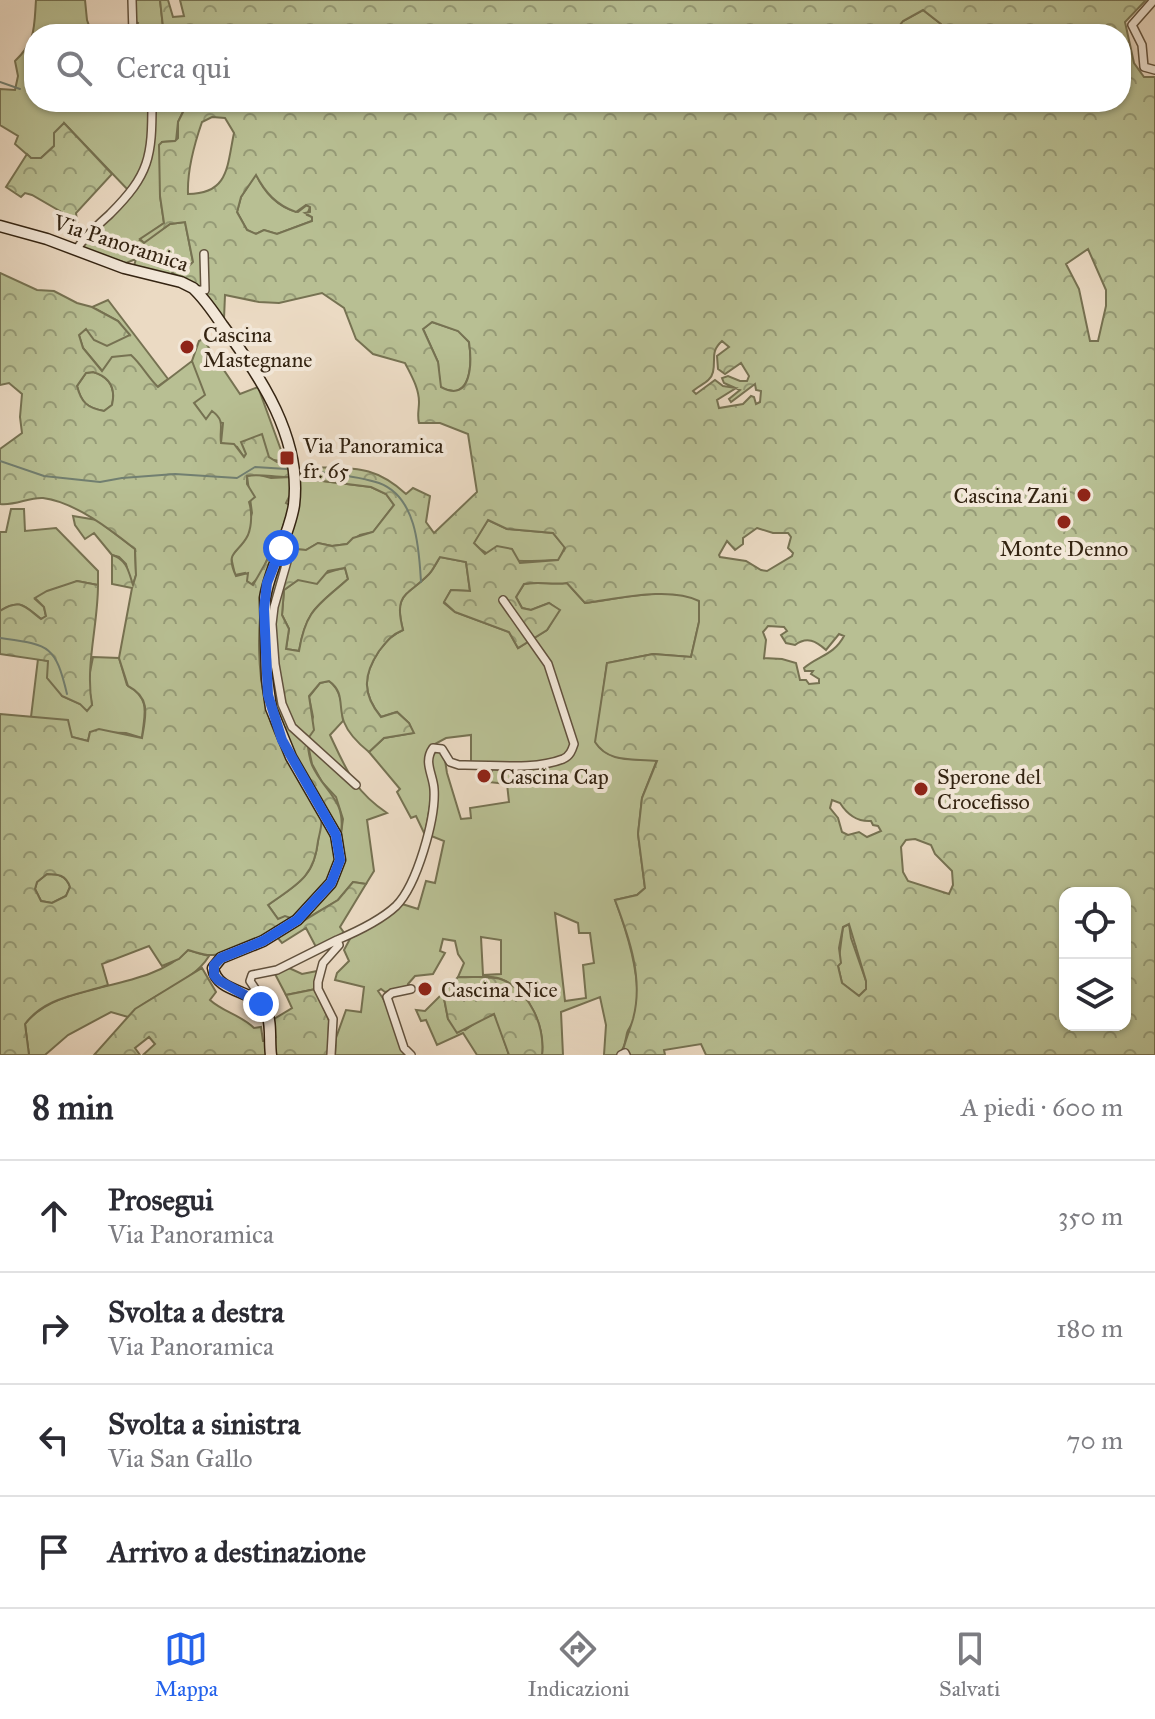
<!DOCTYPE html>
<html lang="it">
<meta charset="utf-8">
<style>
body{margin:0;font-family:"IM FELL Great Primer",serif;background:#f7f7f7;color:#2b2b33}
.controls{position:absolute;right:24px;bottom:24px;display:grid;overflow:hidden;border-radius:16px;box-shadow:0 2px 6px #0004}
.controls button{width:72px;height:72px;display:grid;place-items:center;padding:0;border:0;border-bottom:2px solid #e1e1e2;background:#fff;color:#2b2b33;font:40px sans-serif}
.stop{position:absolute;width:24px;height:24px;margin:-18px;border:6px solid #2563eb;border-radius:50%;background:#fff}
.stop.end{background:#2563eb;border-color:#fff;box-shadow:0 2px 8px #0008}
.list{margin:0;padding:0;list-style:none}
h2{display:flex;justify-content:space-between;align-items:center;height:104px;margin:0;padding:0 32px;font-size:34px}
h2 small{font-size:26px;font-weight:400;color:#7c7c81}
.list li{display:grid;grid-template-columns:52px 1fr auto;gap:24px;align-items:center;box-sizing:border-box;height:112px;padding:0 32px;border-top:2px solid #e1e1e2}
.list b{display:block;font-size:30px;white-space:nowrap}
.list p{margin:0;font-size:26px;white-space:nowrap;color:#7c7c81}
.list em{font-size:26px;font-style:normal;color:#7c7c81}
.icon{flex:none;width:44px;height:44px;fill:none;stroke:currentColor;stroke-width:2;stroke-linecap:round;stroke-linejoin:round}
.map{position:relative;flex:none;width:1155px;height:1055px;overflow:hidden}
.search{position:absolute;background:#fff;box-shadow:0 2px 6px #0004;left:24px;right:24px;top:24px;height:88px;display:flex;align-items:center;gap:20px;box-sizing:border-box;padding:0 28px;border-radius:32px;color:#7c7c81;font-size:30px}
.sheet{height:552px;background:#fff}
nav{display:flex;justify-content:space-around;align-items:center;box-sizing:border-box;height:112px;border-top:2px solid #e1e1e2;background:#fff;font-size:22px;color:#7c7c81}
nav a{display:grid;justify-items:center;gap:4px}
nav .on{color:#2563eb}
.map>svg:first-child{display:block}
.green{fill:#b8bf93;stroke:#767252;stroke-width:2;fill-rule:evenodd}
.forest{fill:url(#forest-crowns);stroke:#767252;stroke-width:2;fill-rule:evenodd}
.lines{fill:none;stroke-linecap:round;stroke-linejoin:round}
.stream{stroke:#717f71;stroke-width:2}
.street-casing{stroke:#62523e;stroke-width:10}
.secondary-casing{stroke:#342412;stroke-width:13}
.street{stroke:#f2e7d8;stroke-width:7}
.secondary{stroke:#f2e7d8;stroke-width:10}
.route{stroke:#2563eb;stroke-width:10}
.poi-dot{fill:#8f2418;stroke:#f2e7d8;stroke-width:3}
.labels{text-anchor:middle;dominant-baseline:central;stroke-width:8;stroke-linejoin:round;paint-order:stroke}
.street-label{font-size:22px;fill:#342412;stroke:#f2e7d8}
.poi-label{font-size:22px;fill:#342412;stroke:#f2e7d8;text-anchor:start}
</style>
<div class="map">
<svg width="1155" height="1055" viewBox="0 0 1155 1055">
<defs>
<pattern id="forest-crowns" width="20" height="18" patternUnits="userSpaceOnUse" patternTransform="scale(2)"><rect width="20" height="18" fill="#b8bf93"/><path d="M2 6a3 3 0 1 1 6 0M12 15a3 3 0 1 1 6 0" fill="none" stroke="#969b77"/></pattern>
</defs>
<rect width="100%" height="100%" fill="#ebdac3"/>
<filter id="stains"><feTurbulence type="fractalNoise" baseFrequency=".0025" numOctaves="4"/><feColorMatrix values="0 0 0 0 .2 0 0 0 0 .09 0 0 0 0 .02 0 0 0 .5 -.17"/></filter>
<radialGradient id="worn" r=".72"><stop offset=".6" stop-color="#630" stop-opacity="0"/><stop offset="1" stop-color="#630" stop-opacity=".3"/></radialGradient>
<path class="green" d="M36,0H85L87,20L92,34H34V102H149C149,131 149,168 129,191L64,123L54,146L41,158H31L15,144L18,136L0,125V89L15,90L18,76L15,61C36,41 34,28 36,0Z
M134,0H160L163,27L160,32L135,34L138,23L135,22Z
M923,10L941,24L943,34H893L903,21Z
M154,102H188L178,122L176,141L162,142L160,196L164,223L140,240L144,242L170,224L185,222L193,262L173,275L134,266L136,259L126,263L81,248L137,189L144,176Z
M256,174C264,192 278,208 298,212L307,205L310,207L307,215L312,217V221L277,234L264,230L256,234L247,230L237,212L241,197Z
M108,300L168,379L157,387L143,373L103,372L83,348L79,335L86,328L129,335L118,321L92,307Z
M432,322L459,331L469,342C472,362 472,404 440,387L438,362L423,329Z
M203,339L240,394L258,387L285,461C273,462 259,456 246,454L244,457L237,447L221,443L223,423L206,420L194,403L192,361L199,341Z
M93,372C110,377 116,388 112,405L104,411C87,408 81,402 77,386L86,373Z
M301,472L307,479L371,487L386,494L394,505L373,532L360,535L347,544L332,546L318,543L306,550L289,549Z
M256,474L271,478L291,477L292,491L286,503L290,505L273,557H268L261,575L251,585L247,581L245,573L235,575L231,557L244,541L252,513L247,476Z
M11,509H24L25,531L56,528L98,571V585L77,581L35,599L44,607L46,617L41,619C25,606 20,598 0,611V532H6Z
M73,516L97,520L135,549L136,575L132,588L126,564L119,557L112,555L94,533L85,539L75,525Z
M488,520L507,529L553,533L565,547L559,560C527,560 498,568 473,543Z
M440,557L466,562L470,591L451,590L444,603L455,612L509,632L518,648L547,630L559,610L549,603L531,610L522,608L516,597L524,584C539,581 551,585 567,583L585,603C618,599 669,586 699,600V622L691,657L653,654L607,663L596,743C609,762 635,759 657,760L642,798L638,834L645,888L637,895L615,900C627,932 646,988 633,1022C631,1026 628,1029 627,1033C625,1042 625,1048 618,1055H604L606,1025L600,997L561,1012L563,1055H542C545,1026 530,992 503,980C491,974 471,978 458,977L464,963L458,954L455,941L443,939L440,951L445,953L433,974L415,976L408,984V987L385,992L381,989L378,991C393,1010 393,1036 407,1055H335L336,1038L346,1010L361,1012L364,987L335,980L337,973L349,961L344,950L351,937L395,912L402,904L418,909L426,881L435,883L444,841L429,835L437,789L430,759L432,751L437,749L444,754L447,773L461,819L471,818L470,808L509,802L507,784L488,782L494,766C518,767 549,770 569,756L567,754C546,767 497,762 471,763V735L446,738L433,745L428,752L425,763L432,793L425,835L416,816L411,818L397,792L400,789L369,752L384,738L413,733L409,723L397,712L381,717C362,694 363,675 379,651C387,641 391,635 403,630C393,592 408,596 429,574C433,570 437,562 440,557ZM555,913L578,923L579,933H590L594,963L583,965L586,998L565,1001ZM481,937L501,940V974L483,975Z
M345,568L348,579C318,605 306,609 299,651L286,649L289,629L282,615L284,590L298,580C314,581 328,570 345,568Z
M93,657L119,658L127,685C152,699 144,715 142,738L126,733L90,732L88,741L72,737L31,717L38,659L48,661L62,696L80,704L92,705L88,682Z
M329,681C342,691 342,706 343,721L330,735C346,769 354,791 387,813L367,820L374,871L366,884L353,882L338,900L299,923L337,881L344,853L341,833L343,819L336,797L322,782L312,764L307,740L313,717L309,697L320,683Z
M321,817C351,868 329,881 294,919H278L268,905C314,873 315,872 321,817Z
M47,874C58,874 66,875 70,887L66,896L52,903L41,901L35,889L37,882Z
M849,924L851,938L866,981V989L859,996L842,983L838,966L843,927Z
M188,950L209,956C192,984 151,993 128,1017L111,1012L68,1035L45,1055H29L25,1024C60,979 145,994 188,950Z
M289,968L302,974L317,971L316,989L286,995L275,974Z
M443,993L448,1019L465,1030L481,1019L495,1014L509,1055H477L463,1033L437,1045L426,1020L421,1021L416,1010L425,1011Z"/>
<path class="forest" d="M160,0H168L173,17L184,16L180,0H1146L1125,22L1134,63L1144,77H1155V1055H706L701,1044L664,1050L665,1055H627L623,1050C626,1039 630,1029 633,1019C644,979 629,937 615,900L637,895L645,888L638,834L642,798L657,761C634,758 609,764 595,742L607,663L653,654L691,657L699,622V601C669,586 618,599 585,603L567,583C551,585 539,581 524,584L516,597L522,608L531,610L549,603L560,610L547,630L518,648L509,632L455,612L444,602L451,590L470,591L466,562L440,557C436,563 433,570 429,574C408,596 393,592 403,630C391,635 387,641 379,651C363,675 362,694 381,717L397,712L409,723L414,733L384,738L369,752C359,744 349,735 344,722C338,707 345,692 329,681L320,683L309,696L314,730L307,740C308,748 309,757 312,765C324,792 346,799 341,833L285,739L274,707L267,612L271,584L284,548L306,550L318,543L332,546L347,544L353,538L373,532L394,505L386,494L371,487L307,479L302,472L310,467C353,469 373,464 406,494L413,488L430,496L426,522L434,533L477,492L468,434L440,423H419C417,415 419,410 419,402C419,388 411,375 405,363L373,354L356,339L344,308L322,293L279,303L259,302L225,295L224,319L191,282L172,273L176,265L189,266L193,262L185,222L170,224L144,243L140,239L164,223L160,196L159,145L162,142L175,141L178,138V122L188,102H1121V34H943L941,24L923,10L903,21L893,34H157L163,27ZM212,117L225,118L234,133C227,166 229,194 188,194C187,170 194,145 202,122ZM256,175C265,192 276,205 296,212L306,205L310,207V212L305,213L312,217V221L277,234L264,230L256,234L247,230L237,212L241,197ZM1088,249L1106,290V306L1098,341H1090L1079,289L1066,264ZM432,322L458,331L469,342C472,362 472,404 441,387L438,362L423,329ZM722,341L729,347L717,356L718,369L725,374L741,363L749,376L747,381H740L728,376L722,378L724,383L740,390L729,399L731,402L755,384L756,390L761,391L760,402L756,404L754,397L751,396L743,404L719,408L717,400L736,388L723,386L715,380L696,394L693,391C699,385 711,382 713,372C716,358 710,352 722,341ZM488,520L507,529L553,533L565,548L558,560L520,563L512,549L497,546L485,554L474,543ZM757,528L773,533H788L791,537L788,548L793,553L792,556L767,571L761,570L746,561L720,557L719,555L727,541L735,550L743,544V538ZM345,568L348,579C318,606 306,609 299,651L286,649L289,629L282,615L284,590L298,580L317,584L328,571ZM768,626L784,627L787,631L781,635L786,643L795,645C807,636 816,641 826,650L839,634L844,636C834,655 818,656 804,668L805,671H813L811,674L819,679V683L809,684L806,680H800L796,663L782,659L764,658L766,640L763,632ZM832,800L840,803C847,814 857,822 871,821L873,825L878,826L881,831L867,837L859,832L848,835L842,832L838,818L830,808ZM915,839L931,845L935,854L952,871L953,885L949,894L908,881L903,872L901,847L906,840ZM1065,893H1125V1025H1065ZM849,924L866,981V989L859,996L842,983L838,966L841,963L839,948L843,927Z
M64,123L112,174L76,213L77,221L32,195L25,193L21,197L6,187L27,154L31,158H41L54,146V133Z
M0,273L37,290L54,291L77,303L92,307L118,321L130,335L107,346L94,340L86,329L79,335L83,348L102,371L112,357L131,355C142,365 147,376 158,387L192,361L205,395L194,403L206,419L212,411C226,421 219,428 221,443L234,444L244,457L246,454L241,442L262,434L269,457L277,462L285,461L291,477C276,478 260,473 247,476V484L255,497L249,502C252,511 252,525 248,535C239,554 224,550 236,576L248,573L247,581L253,585L269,557H273C253,611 254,691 279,742C288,760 319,802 321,817C323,824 319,835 318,841C314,878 296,885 268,905L278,919L285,916L294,919C277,930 233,954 213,955C204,956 196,952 188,950L179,959L162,966L149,946L102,964L108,985C78,995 45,997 25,1024L29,1055H0V714L68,720L72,737L88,741L90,732L99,729L142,738C146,715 151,698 128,686L119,658L132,588L112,584V555C127,559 129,573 133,585L136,575L135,549C111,530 75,502 43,498C29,497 15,506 0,504V449L22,433L20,417L22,394L9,383L0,385ZM93,372C110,377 116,388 112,405L104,411C87,408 81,402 77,386L86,373ZM47,874C58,874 66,875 70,887L66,896L52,903L41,901L35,889L37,882Z
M77,581L98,585C98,626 85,665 92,705L87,711L80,704L62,696L47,678L48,661L0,654V611C20,598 24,606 41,619L46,616L44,607L35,598L47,591Z
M353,882L366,884L340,927L345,934L316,947L306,928L282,943L277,937L338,900Z
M202,968L216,992L210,1000C223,1012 241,1015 254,1028L261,1027L263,1041H268L270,1055H143L155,1044L149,1037L135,1048L140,1055H94L135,1009Z
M458,977C471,978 491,975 503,980C530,992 545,1026 542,1055H509L494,1014L457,1033L448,1019L443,993Z
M316,989L329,1021L328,1055H275L272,1040L274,1019L292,1008L286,995Z"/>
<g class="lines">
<path class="stream" d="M0,82L20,89
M0,461L44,476L100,482L122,478L175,474L237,478L255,467L287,469
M305,470C329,474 356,475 379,483C417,497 419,549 421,582
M0,638C49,645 55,644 67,694"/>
<g class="street-casing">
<path id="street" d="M132,0L133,34
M1154,0L1132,25L1142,45L1144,67L1155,70
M76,250C85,236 98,225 110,214C150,174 152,157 152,102
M195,290H205L204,254
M286,539L288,558L274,607L272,624L275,664L282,704L292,727L356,785
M337,940C356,932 381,920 396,906C417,885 436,818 434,789C433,774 423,762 433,748L442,749L450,762L459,765C491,764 532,771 563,759C570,756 572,750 574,744L548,664L503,600
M411,989L392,993L387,997L404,1048L411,1055
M261,1004L260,996L250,981L252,975L277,970L337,940L339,945L323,963L318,982V989L333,1019L331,1055
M621,1055L625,1053L626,1055"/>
</g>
<g class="secondary-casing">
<path id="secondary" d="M0,226L47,239L124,268L181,282L193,288C205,299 214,313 223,326C261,377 302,439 294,505C289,537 270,566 265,598L267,679L271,708L291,757L336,835L340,860L331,883L297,920L263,941L221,958L213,968C217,994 255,989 266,1010C272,1022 269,1042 271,1055"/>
</g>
<use href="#street" class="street"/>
<use href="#secondary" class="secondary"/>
</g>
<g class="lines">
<path class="route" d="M261,1004L218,980L214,975V965L221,958L263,941L297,920L331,883L340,860L336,835L282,740L268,695L264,609L267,583L281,548"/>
</g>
<g class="poi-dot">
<circle cx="187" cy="347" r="8"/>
<rect x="279" y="450" width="16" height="16" rx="4"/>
<circle cx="1084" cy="495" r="8"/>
<circle cx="1064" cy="522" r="8"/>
<circle cx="484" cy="776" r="8"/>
<circle cx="921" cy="789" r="8"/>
<circle cx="425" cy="989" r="8"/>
</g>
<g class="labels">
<g class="street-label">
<text transform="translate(121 243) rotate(18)">Via Panoramica</text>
</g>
<g class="poi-label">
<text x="203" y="334">Cascina<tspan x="203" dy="25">Mastegnane</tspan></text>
<text x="303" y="445">Via Panoramica<tspan x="303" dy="25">fr. 65</tspan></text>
<text x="1068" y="495" text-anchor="end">Cascina Zani</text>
<text x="1064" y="548" text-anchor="middle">Monte Denno</text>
<text x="500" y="776">Cascina Cap</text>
<text x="937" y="776">Sperone del<tspan x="937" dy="25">Crocefisso</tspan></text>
<text x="441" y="989">Cascina Nice</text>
</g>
</g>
<rect width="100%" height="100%" filter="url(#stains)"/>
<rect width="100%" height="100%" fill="url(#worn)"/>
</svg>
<div class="controls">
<button><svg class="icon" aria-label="locate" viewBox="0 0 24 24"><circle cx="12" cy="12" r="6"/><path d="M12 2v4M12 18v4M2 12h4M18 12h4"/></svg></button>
<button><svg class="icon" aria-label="layers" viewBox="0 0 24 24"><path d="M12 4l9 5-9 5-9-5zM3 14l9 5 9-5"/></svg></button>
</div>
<div class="stop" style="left:281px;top:548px"></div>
<div class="stop end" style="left:261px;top:1004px"></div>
<div class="search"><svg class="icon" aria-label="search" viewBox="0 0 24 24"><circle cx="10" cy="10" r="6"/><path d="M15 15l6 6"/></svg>Cerca qui</div>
</div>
<section class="sheet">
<h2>8 min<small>A piedi · 600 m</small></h2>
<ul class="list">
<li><svg class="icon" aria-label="ahead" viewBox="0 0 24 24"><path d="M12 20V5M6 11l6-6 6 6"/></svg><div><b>Prosegui</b><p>Via Panoramica</p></div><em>350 m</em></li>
<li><svg class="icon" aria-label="right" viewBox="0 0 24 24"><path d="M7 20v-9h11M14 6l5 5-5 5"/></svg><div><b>Svolta a destra</b><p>Via Panoramica</p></div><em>180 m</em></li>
<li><svg class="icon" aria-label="left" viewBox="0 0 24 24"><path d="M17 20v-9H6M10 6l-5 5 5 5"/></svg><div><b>Svolta a sinistra</b><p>Via San Gallo</p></div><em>70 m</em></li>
<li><svg class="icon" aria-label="arrive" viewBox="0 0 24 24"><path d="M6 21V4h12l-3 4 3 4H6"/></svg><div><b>Arrivo a destinazione</b></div></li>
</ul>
</section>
<nav>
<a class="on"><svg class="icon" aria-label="map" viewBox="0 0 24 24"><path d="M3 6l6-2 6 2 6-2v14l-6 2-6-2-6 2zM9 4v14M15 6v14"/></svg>Mappa</a>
<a><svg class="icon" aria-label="directions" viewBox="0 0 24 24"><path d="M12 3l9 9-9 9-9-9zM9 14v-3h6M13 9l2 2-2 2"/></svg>Indicazioni</a>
<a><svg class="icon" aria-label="saved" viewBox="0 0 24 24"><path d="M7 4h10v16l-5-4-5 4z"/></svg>Salvati</a>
</nav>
